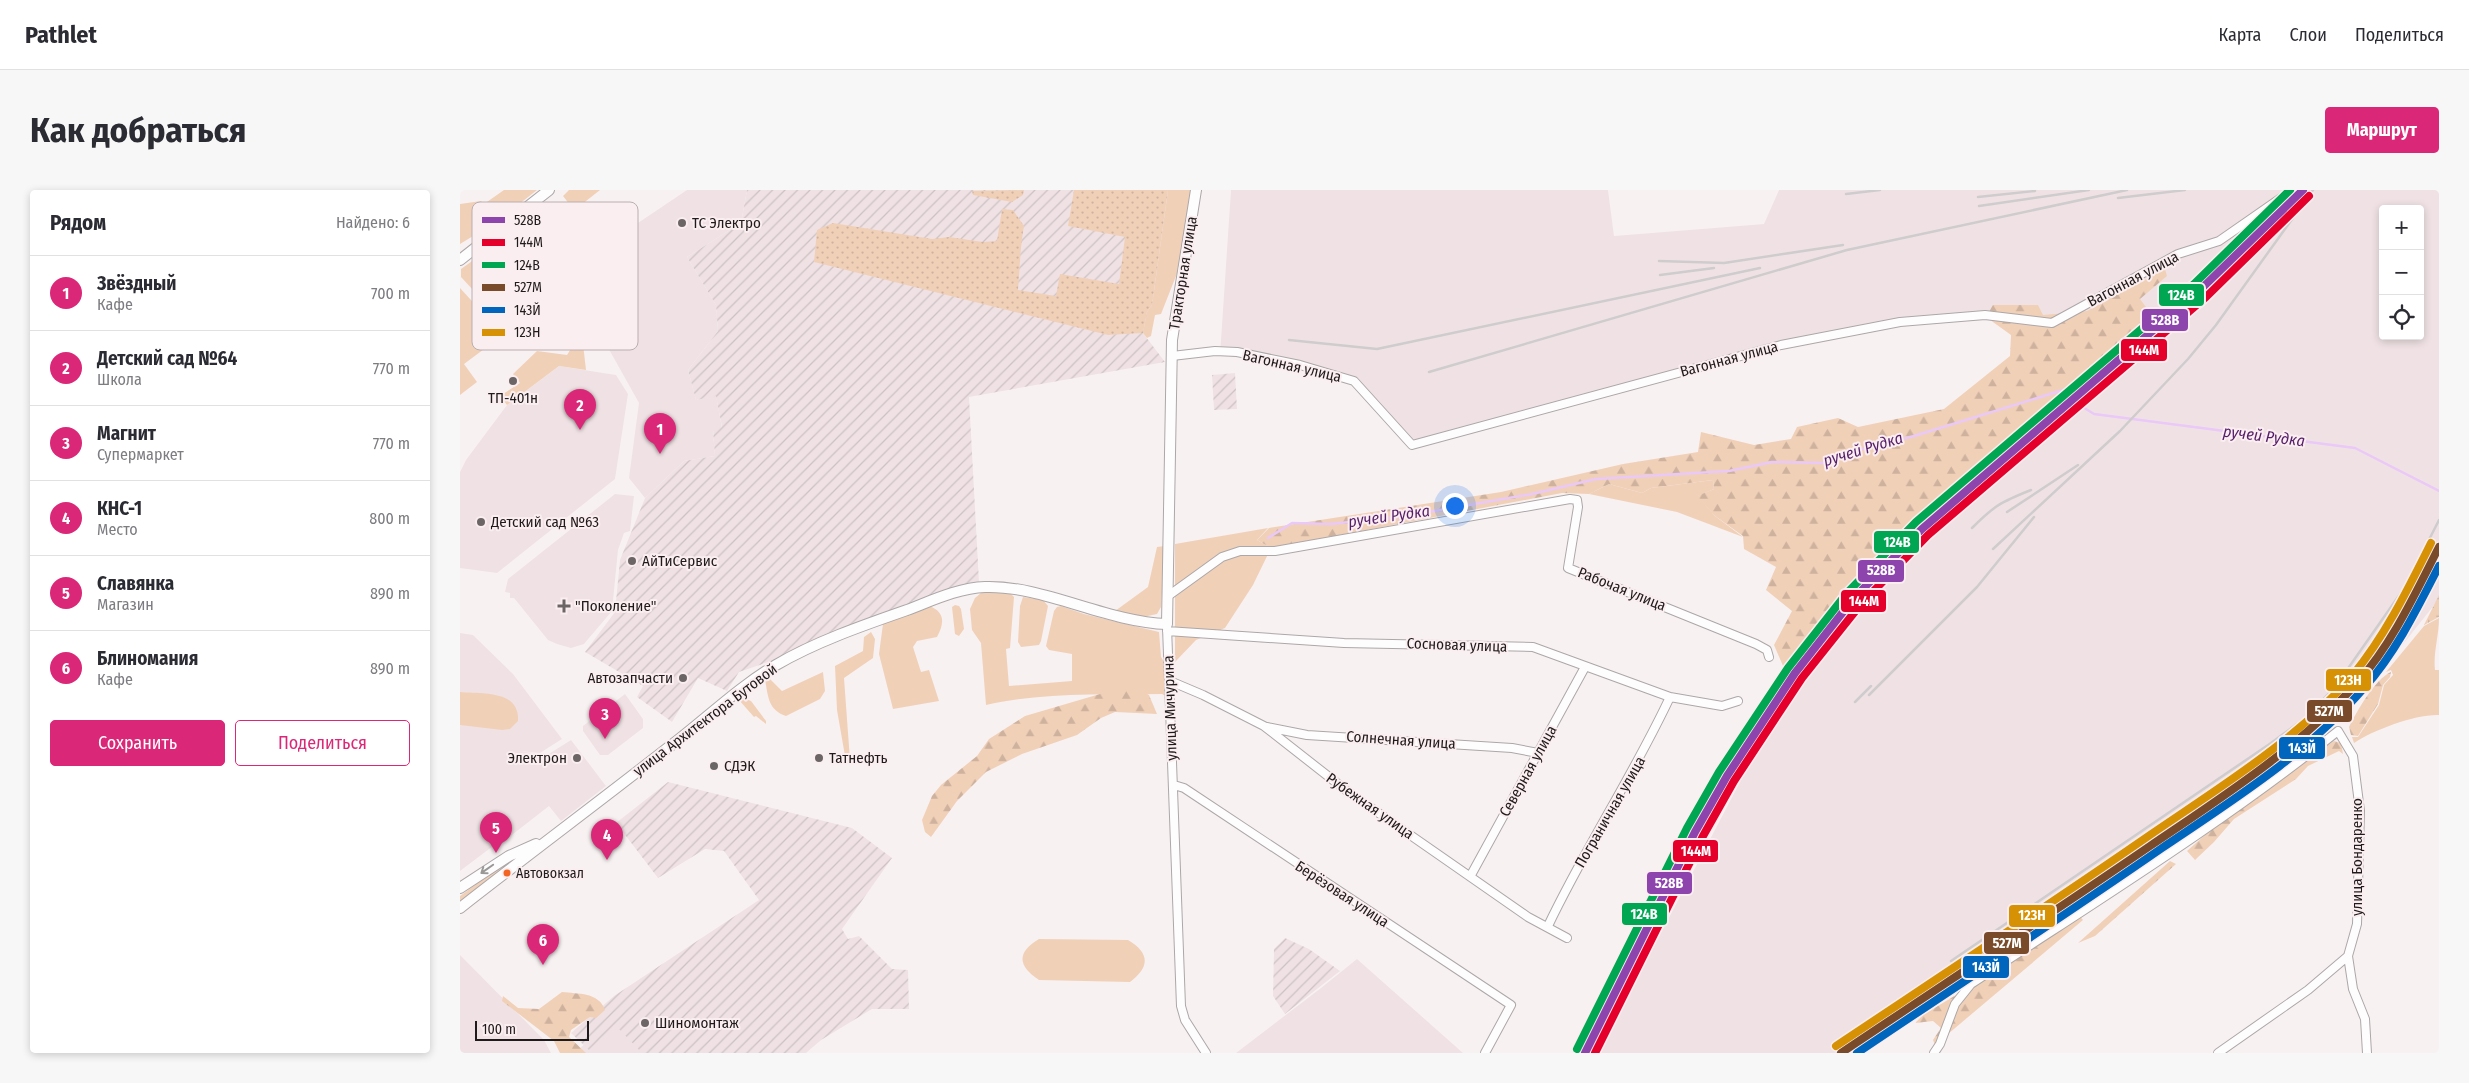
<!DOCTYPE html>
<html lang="ru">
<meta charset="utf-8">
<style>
body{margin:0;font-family:"Fira Sans Condensed",sans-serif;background:#f7f7f7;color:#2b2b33}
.controls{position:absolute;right:15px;top:15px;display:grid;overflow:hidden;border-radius:5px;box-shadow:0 2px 8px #0003}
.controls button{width:45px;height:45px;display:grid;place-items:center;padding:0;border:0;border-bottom:1px solid #e1e1e2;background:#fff;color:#2b2b33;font:25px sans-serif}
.scale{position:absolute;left:15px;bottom:12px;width:114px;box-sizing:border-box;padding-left:5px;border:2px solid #1f1a1b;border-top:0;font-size:14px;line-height:18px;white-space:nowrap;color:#1f1a1b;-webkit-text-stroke:4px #fbeef0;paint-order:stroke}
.you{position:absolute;left:994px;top:315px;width:18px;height:18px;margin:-12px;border:4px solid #fff;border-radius:50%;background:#1a73e8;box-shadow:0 0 0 8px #1a73e833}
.badge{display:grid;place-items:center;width:32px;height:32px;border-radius:50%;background:#db2777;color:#fff;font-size:16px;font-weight:700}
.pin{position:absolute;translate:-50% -41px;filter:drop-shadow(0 1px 2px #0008)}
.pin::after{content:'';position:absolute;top:26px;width:18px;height:15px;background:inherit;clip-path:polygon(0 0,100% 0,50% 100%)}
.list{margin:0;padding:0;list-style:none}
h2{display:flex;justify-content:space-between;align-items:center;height:65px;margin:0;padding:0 20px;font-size:21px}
h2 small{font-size:16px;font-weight:400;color:#7c7c81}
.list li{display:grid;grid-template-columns:32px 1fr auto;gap:15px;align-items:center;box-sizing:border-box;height:75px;padding:0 20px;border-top:1px solid #e1e1e2}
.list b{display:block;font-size:19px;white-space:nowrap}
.list p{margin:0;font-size:16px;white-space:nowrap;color:#7c7c81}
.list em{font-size:16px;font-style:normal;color:#7c7c81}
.actions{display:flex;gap:10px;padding:15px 20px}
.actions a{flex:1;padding:11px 0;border:1px solid #db2777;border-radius:5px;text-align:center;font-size:18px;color:#db2777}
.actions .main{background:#db2777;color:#fff}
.icon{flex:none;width:28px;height:28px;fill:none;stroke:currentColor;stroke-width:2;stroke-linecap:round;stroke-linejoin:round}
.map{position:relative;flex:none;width:1979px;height:863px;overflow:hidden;border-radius:5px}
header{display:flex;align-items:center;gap:30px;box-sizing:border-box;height:70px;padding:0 25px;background:#fff;border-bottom:1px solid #e1e1e2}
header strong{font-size:24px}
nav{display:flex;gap:28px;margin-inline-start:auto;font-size:18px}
.intro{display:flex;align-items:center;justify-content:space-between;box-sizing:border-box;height:120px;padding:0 30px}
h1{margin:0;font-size:35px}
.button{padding:12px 22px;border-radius:5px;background:#db2777;color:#fff;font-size:18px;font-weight:700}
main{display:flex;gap:30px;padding:0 30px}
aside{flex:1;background:#fff;border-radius:5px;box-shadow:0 2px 8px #0003}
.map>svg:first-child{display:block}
.built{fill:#f0e2e4;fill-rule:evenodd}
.industrial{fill:url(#industrial-furrows)}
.green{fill:#f1d0b8}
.forest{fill:url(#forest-firs)}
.wetland{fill:url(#wetland-marsh)}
.garden{fill:url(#garden-dots)}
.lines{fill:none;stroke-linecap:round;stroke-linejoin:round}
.stream{stroke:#eac8f8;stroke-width:2.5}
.minor-casing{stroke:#aca7a8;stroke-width:10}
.major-casing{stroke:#aca7a8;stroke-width:12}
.minor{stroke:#fefdfd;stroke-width:8}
.major{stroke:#fefdfd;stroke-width:10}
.rail{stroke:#cfcccd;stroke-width:2.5}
.rail-1-casing{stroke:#fbeef0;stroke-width:11}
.rail-2-casing{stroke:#fbeef0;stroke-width:11}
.rail-3-casing{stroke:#fbeef0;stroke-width:11}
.rail-4-casing{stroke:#fbeef0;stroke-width:11}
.rail-5-casing{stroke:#fbeef0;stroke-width:11}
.rail-6-casing{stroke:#fbeef0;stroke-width:11}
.rail-1{stroke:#8e44ad;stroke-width:8}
.rail-2{stroke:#e4002b;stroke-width:8}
.rail-3{stroke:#00a651;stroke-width:8}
.rail-4{stroke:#7a4b2a;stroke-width:8}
.rail-5{stroke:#0065bd;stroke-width:8}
.rail-6{stroke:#d79104;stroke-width:8}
.oneway{stroke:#9a9797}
.poi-dot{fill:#6b6566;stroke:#fbeef0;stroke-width:2}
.bus-dot{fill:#f26522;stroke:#fbeef0;stroke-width:2}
.labels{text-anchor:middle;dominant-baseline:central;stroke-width:4;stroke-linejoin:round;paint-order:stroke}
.bus-label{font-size:14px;fill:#1f1a1b;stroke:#fbeef0;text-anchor:start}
.poi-label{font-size:15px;fill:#1f1a1b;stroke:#fbeef0;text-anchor:start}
.street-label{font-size:15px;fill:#1f1a1b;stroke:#fbeef0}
.water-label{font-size:16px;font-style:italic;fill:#551e6b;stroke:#fbeef0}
.key{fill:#fbeef0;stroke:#b9aeb0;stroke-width:1}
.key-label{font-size:14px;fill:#1f1a1b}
.line-badge{stroke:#fbeef0;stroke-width:2}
.badge-label{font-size:14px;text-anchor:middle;font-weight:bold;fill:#fff}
</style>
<header>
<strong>Pathlet</strong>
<nav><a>Карта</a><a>Слои</a><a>Поделиться</a></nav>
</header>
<div class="intro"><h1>Как добраться</h1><a class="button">Маршрут</a></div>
<main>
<aside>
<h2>Рядом<small>Найдено: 6</small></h2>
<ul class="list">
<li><span class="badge">1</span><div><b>Звёздный</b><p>Кафе</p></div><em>700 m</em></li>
<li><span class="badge">2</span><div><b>Детский сад №64</b><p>Школа</p></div><em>770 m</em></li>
<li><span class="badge">3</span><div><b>Магнит</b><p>Супермаркет</p></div><em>770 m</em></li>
<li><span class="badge">4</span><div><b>КНС-1</b><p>Место</p></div><em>800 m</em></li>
<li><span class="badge">5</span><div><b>Славянка</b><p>Магазин</p></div><em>890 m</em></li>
<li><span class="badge">6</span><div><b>Блиномания</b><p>Кафе</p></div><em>890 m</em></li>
</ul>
<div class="actions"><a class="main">Сохранить</a><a>Поделиться</a></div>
</aside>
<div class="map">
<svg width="1979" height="863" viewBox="0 0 1979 863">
<defs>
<pattern id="industrial-furrows" width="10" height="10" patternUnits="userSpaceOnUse" patternTransform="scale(1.25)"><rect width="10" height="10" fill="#f0e2e4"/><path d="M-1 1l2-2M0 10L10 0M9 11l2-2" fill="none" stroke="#cdc1c3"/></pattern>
<pattern id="forest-firs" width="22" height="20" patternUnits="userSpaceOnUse" patternTransform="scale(1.25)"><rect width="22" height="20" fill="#f1d0b8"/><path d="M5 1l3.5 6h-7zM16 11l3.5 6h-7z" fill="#ceb29e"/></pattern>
<pattern id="wetland-marsh" width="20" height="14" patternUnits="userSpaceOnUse" patternTransform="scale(1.25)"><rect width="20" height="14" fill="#f1d0b8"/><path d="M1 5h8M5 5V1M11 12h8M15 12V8" fill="none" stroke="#ceb29e"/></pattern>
<pattern id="garden-dots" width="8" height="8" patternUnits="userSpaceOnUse" patternTransform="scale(1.25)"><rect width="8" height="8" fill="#f1d0b8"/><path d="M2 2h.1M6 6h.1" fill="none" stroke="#ceb29e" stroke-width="1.8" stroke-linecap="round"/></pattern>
</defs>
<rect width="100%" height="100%" fill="#f8f1f2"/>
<path class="built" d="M227,0H287L281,33L227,67L256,115L258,141L228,180L236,210L256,205L262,238L253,241L255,266L224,271L185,308L169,288L179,213L137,138L117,74Z
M771,0H1148L1154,46L1304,34L1319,0H1979V409L1897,512L1853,553L1797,595L1402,863H1138L1312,531L1396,413L1629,193L1525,124L1440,132L1320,154L952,255L894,190L841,174L760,165ZM1923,19H1960V146H1923Z
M99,176L156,185L168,204L155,289L37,383L0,378V282L6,270L47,215Z
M155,304L174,306L170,341L164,343L158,360L152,421L124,454L111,458L97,454L88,450L54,408H50V403L45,402L48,389Z
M0,443L13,445L53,484L102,549L80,563L59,561L87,565L111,550L146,596L101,631L89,616L43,652L37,653L0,681Z
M165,504L183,529V538L148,565H140L123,541V536Z
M0,765L84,850L91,863H0Z
M897,769L1003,863H776L861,798Z
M159,837L186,863H114L125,854Z"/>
<path class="industrial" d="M287,0H708L692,115L683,143L705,172L509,207L519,392L415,426L314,470L279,482L267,501L238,488L212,532L177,507L183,496L125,462L155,422L160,370L185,308L224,271L255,266L253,240L262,237L256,206L236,210L228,180L258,141L256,115L227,67L281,33Z
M775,183L777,219L754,220L752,185Z
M208,592L392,638L432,668L382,739L388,749L399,746L432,779L448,780L449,819H412L361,850L346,863H182L159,839L130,861L111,843L154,806L299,710L264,661L245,659L198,688L156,633Z
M825,748L849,759L880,781L825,824L813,806L814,759Z"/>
<path class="green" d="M44,0H77L36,32L0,54V14L21,11L24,14Z
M109,0H140L116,19L129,35L115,48L109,51L90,29L110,15L103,6Z
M708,0H731L718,81L701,124L695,125L691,146L687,148L683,143L687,122L692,115Z
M76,28L80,29L90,45L47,78L64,101L79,102L106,84L115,107L120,135L65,128L50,140L1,87V79L8,74L69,29Z
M0,98L43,145L4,174L17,192L0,205Z
M119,143L122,145L126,180L99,176L47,215L40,206L60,193L53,184L77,161L107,165L112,157V149L118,150Z
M1253,290L1254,299L1238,306L1255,326L1283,347L1217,322L1129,304L1149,294L1182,303L1191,298Z
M808,338L797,350L811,358L793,395L765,438L736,450L715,472V354Z
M705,356L701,417L697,424L683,427L655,421L688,397L697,357Z
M521,403H550L554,407L550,458L546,459L549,496L612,491V464L589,460L586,456L594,421L597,417L601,416L624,424L699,442L701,467L706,475L708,507L702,504C644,505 583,502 526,515L521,453L512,440L510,419L515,408Z
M563,407L583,410L588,416L581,451L579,455L561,457L558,452L560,416Z
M495,415L499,416L501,419L504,439L499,446L495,444L492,417Z
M469,416C486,422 484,434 477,447L457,451L453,457L461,482L469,480L479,511L433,519L419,464L423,434Z
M1979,428C1979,446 1973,463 1975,480H1979V525C1956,524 1913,540 1894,553L1892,547H1898L1919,515L1924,495L1933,485L1931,480L1926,482L1964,436Z
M411,442L415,449L413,468L384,488L390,570L385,566L377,520L375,476L403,461L404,447Z
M363,482L365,501L360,509L326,526C308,520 308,506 305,489L307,486L322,501Z
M0,502C23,504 60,500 58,531L50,539L42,540L0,535Z
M281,507L291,511L306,531V534L296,526L294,527L279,510Z
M41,676L43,679L0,711V706Z
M579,749L668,750C690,763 690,777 670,792L579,790C558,776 556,763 579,749Z"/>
<path class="forest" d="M1705,79L1707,86L1680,109L1692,125L1610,194L1587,218L1521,279L1427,361L1378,416L1334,475L1323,476L1314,455L1332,421L1306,400L1316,377L1284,359L1283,346L1255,326L1237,306L1254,299L1253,290L1191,298L1182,303L1149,294L1129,304L1102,303L811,358L797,350L809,338L1041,302L1163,274L1238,262L1241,242L1294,255L1331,249L1337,237L1378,228L1398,237L1484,219L1550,166L1551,145L1526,127L1533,115H1578L1583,125L1627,121Z
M1931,482L1930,487L1923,495L1918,514L1898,546L1891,545L1889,537C1897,521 1915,489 1931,482Z
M676,498L689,505L697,524L655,522L641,528L617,545L562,564L526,582L497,611L471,647L465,642L462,630L472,606L481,595L517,566L529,549L565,526L657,499Z
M1874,551L1881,553L1883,564L1879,561L1848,576L1836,589L1774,629L1754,652L1735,670L1727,661L1763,629Z
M1710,671L1716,674L1635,746L1618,753Z
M1617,723L1623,730L1475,855L1473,850L1481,838L1473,831L1455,833L1463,825L1496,805L1519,785L1552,768L1582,742Z
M102,802C118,804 139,802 145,820L136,828L130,827L111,840L109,847L126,863H100L94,851L42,811L43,806L58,818L79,819Z"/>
<path class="wetland" d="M1979,405V427L1964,435Z"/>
<path class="garden" d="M564,0L563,5L552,12L513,5L512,1Z
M614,0H708L692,115L687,122L683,143L648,145L354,72L357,40L373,33L472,49L489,47L523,52L537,51L542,19L553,20L564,36C560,57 560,78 558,100L596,106L600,84L659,94L665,47L608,36Z"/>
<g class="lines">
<path class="stream" d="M808,348L832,333L870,334L940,327L1072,304L1136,289L1269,281L1312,272L1363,273L1391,262L1454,246L1603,200L1618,214L1634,224L1895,258L1979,301"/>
<g class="minor-casing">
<path id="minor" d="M712,166L755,161L777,162L840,175L894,191L952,255L1321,155L1440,132L1525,125L1592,133L1718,64L1759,51L1831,1
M708,406L762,367L780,361H815L1110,309L1117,310L1118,317L1108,378L1296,454L1307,460L1309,467
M707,437L721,816L725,830L746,863
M707,441L884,453L1073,457L1210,507L1262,516L1278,511
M710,491L743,505L804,536L887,601L1068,727L1107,748
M807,537L847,545L1052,558L1078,563
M714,595L724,598L1051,815L1025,863
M1011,685L1125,477
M1088,736C1125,658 1173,586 1210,507
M1888,766L1893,799L1905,829L1907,863
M1474,863L1480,854L1495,814L1511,794C1635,712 1762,634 1878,541L1893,566L1900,621L1897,734L1888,766L1848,800L1758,863"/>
</g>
<g class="major-casing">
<path id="major" d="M0,70L89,0
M0,698L49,666L76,654
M0,718C69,664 140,611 209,557C245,530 277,498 316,475C355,452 404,435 447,420C471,411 498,398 525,397C583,395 646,432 707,434L712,150L736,0"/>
</g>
<use href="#minor" class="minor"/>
<use href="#major" class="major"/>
<path class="rail" d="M1386,4L1420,0
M1518,7L1575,1
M1658,8L1725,0
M1519,16L1629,0
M1199,71L1264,73L1383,55
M1200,85L1254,78
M829,150L917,159L1300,78
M969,182L1387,60L1667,0
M1547,322L1618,275
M1512,338C1535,315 1541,312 1571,300
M1533,359L1660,241L1728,169L1756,135L1853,0
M1409,505L1517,397L1574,327
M1395,512L1411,496
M1491,771L1811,553L1845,528L1875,497L1945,397L1979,330
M1395,863L1791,596C1847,557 1894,513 1933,457C1951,431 1965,401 1979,373"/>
<g class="rail-1-casing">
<path id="rail-1" d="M1125,863L1235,642L1267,586L1335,483L1394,408L1462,339L1740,100L1843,0"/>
</g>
<g class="rail-2-casing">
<path id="rail-2" d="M1135,863L1243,646L1274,591L1342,488L1401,414L1468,345L1746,107L1849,6"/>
</g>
<g class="rail-3-casing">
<path id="rail-3" d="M1117,859L1227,638L1259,582L1328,478L1387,403L1456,332L1734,94L1830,0"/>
</g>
<g class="rail-4-casing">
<path id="rail-4" d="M1381,863C1484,794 1588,726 1690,656C1762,607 1838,559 1897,493C1932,454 1955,404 1979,357"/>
</g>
<g class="rail-5-casing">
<path id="rail-5" d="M1397,863C1498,795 1601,728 1702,658C1773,610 1848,563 1904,498C1936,462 1957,419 1979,376"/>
</g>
<g class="rail-6-casing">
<path id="rail-6" d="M1376,856C1481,786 1586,717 1690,645C1760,597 1836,551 1892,486C1925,446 1948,399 1971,353"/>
</g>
<use href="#rail-1" class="rail-1"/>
<use href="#rail-2" class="rail-2"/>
<use href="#rail-3" class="rail-3"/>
<use href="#rail-4" class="rail-4"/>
<use href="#rail-5" class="rail-5"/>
<use href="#rail-6" class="rail-6"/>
</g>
<defs><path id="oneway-shaft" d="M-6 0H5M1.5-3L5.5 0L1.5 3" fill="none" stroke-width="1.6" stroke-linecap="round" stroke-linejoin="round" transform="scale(1.25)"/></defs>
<use class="oneway" href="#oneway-shaft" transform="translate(27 679) rotate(145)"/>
<g class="poi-dot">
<circle cx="222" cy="33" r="5"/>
<circle cx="53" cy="191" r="5"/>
<circle cx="21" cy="332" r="5"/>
<circle cx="172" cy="371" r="5"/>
<path d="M101.5 408.5h5v5h5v5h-5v5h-5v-5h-5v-5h5z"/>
<circle cx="223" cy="488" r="5"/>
<circle cx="117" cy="568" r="5"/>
<circle cx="359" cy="568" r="5"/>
<circle cx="254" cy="576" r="5"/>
<circle cx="185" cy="833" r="5"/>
</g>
<circle class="bus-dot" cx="47" cy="683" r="4.5"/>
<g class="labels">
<g class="bus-label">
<text x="56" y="683">Автовокзал</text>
</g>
<g class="poi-label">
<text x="232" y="33">ТС Электро</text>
<text x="53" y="208" text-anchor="middle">ТП-401н</text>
<text x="31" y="332">Детский сад №63</text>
<text x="182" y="371">АйТиСервис</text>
<text x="115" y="416">"Поколение"</text>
<text x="213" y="488" text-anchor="end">Автозапчасти</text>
<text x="107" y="568" text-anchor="end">Электрон</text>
<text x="369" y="568">Татнефть</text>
<text x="264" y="576">СДЭК</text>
<text x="195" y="833">Шиномонтаж</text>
</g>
<g class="street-label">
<text transform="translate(723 83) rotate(-81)">Тракторная улица</text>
<text transform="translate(1673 89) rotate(-28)">Вагонная улица</text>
<text transform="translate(1269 169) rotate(-15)">Вагонная улица</text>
<text transform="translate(832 176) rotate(13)">Вагонная улица</text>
<text transform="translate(1162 399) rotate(22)">Рабочая улица</text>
<text transform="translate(997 455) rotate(2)">Сосновая улица</text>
<text transform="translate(710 518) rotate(-92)">улица Мичурина</text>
<text transform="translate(245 530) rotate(-37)">улица Архитектора Бутовой</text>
<text transform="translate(941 550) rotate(4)">Солнечная улица</text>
<text transform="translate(1068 581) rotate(-61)">Северная улица</text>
<text transform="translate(910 616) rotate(35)">Рубежная улица</text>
<text transform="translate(1150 622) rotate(-60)">Пограничная улица</text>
<text transform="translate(1897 667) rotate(-90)">улица Бондаренко</text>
<text transform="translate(882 704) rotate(33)">Берёзовая улица</text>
</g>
<g class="water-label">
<text transform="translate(1804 246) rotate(7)">ручей Рудка</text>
<text transform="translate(1403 259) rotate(-17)">ручей Рудка</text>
<text transform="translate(929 326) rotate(-8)">ручей Рудка</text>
</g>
</g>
<rect x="12" y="12" width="166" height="148" rx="8" class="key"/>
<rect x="22" y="27" width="23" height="6" fill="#8e44ad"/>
<rect x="22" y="49" width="23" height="7" fill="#e4002b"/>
<rect x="22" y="72" width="23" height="6" fill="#00a651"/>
<rect x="22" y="94" width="23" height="7" fill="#7a4b2a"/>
<rect x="22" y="117" width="23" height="6" fill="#0065bd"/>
<rect x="22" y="139" width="23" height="7" fill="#d79104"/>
<g class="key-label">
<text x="54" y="35">528В</text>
<text x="54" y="57">144М</text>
<text x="54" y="80">124В</text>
<text x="54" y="102">527М</text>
<text x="54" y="125">143Й</text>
<text x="54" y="147">123Н</text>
</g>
<g class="line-badge">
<rect x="1698" y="93" width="47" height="24" rx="5" fill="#00a651"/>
<rect x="1681" y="118" width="48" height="24" rx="5" fill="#8e44ad"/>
<rect x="1660" y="148" width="48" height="24" rx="5" fill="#e4002b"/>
<rect x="1413" y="340" width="47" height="24" rx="5" fill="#00a651"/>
<rect x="1397" y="369" width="48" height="24" rx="5" fill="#8e44ad"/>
<rect x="1380" y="399" width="47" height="24" rx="5" fill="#e4002b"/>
<rect x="1865" y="478" width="47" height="24" rx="5" fill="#d79104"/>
<rect x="1846" y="509" width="47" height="24" rx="5" fill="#7a4b2a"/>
<rect x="1818" y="546" width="48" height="24" rx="5" fill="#0065bd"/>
<rect x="1212" y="649" width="47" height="24" rx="5" fill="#e4002b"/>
<rect x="1186" y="681" width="47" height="24" rx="5" fill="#8e44ad"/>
<rect x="1161" y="712" width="47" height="24" rx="5" fill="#00a651"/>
<rect x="1548" y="714" width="48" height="24" rx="5" fill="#d79104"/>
<rect x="1523" y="741" width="47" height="24" rx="5" fill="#7a4b2a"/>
<rect x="1502" y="765" width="48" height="24" rx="5" fill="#0065bd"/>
</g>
<g class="badge-label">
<text x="1721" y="110">124В</text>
<text x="1705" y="135">528В</text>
<text x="1684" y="165">144М</text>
<text x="1437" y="357">124В</text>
<text x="1421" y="385">528В</text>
<text x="1404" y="416">144М</text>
<text x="1888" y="495">123Н</text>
<text x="1869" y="526">527М</text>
<text x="1842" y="563">143Й</text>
<text x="1236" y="666">144М</text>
<text x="1209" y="698">528В</text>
<text x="1184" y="729">124В</text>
<text x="1572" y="730">123Н</text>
<text x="1547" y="758">527М</text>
<text x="1526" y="782">143Й</text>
</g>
</svg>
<div class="controls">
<button>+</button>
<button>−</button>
<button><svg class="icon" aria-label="locate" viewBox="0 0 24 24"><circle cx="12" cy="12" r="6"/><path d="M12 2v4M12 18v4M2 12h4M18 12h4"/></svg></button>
</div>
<div class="scale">100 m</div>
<div class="you"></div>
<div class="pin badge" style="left:200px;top:264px">1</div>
<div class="pin badge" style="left:120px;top:240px">2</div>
<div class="pin badge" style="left:145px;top:549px">3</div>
<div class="pin badge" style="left:147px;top:670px">4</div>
<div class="pin badge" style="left:36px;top:663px">5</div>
<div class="pin badge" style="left:83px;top:775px">6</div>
</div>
</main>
